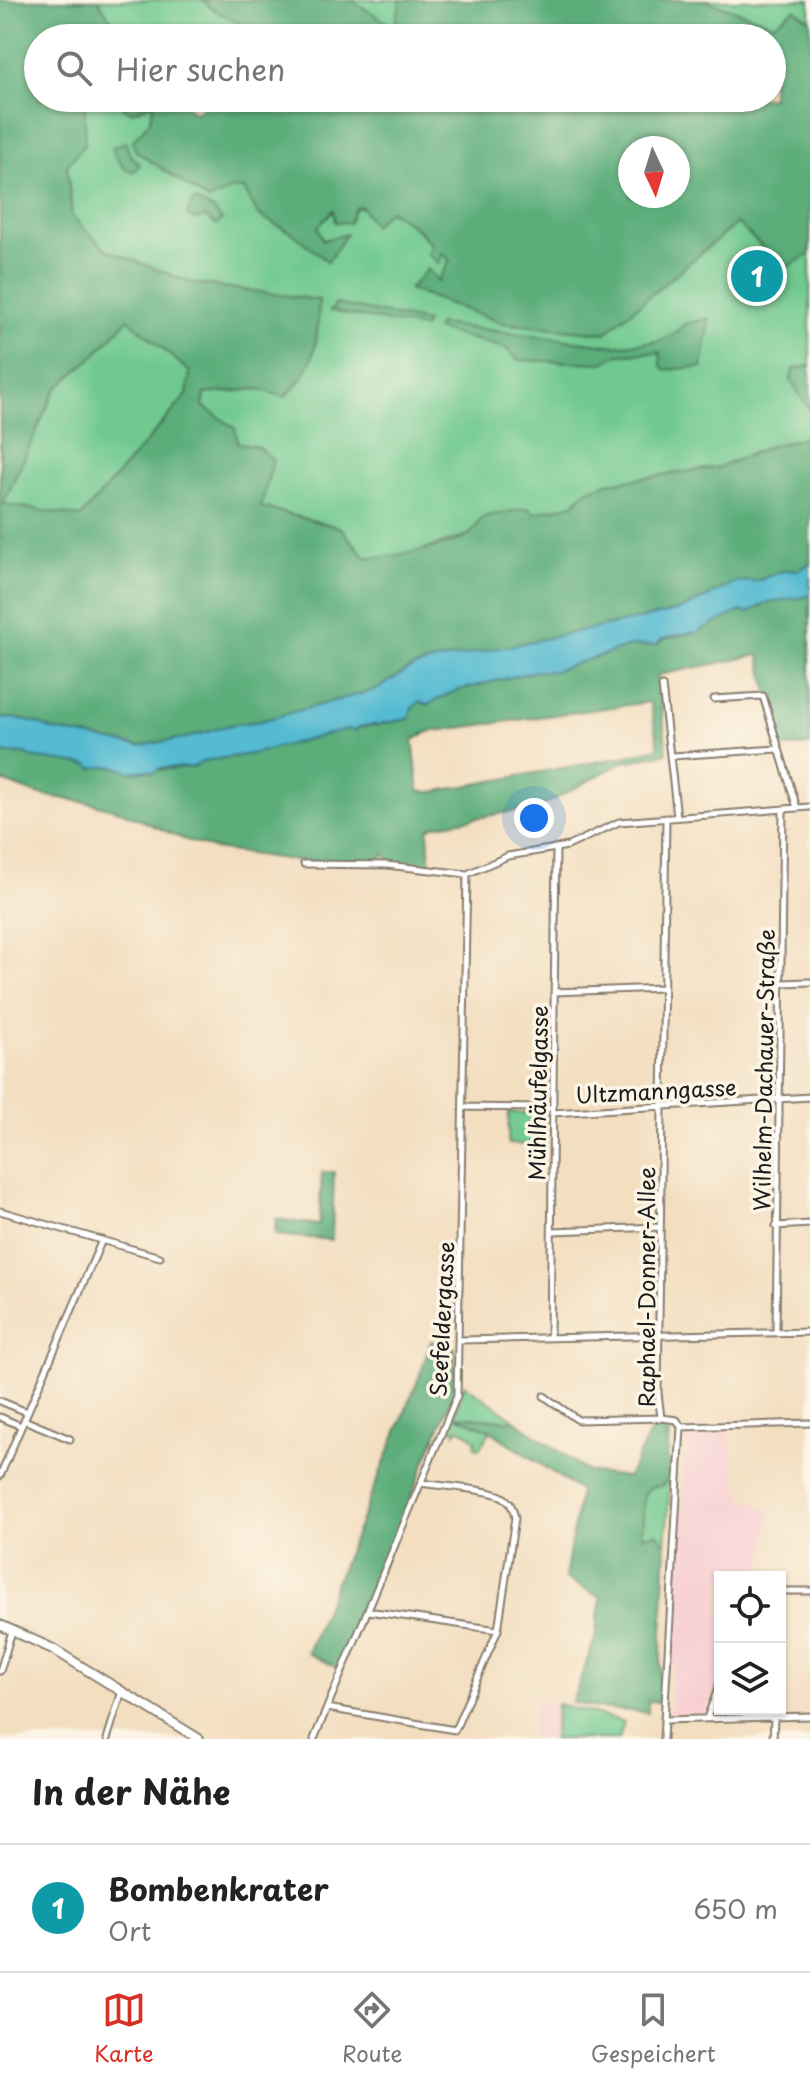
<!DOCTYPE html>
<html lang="de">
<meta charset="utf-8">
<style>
body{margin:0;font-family:"Playpen Sans",sans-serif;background:#f2f2f2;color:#222}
.controls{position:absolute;right:24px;bottom:24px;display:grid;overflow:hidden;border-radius:0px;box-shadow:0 2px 6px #0004}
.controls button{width:72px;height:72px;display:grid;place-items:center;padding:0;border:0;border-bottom:2px solid #e0e0e0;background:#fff;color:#222;font:40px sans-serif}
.compass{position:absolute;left:618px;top:136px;width:72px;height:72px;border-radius:50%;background:#fff;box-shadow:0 2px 6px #0004;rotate:176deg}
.you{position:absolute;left:534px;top:818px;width:28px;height:28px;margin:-20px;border:6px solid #fff;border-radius:50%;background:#1a73e8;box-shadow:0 0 0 12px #1a73e833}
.badge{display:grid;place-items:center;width:52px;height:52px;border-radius:50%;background:#d93025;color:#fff;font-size:26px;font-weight:700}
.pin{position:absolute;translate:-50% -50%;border:4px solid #fff;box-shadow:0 2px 8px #0006}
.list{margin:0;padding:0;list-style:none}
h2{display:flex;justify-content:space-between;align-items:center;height:104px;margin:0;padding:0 32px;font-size:34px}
h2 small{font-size:26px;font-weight:400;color:#767676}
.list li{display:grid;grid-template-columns:52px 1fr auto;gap:24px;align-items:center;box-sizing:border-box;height:128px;padding:0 32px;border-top:2px solid #e0e0e0}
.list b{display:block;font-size:30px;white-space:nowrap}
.list p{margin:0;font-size:26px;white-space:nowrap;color:#767676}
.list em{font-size:26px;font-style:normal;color:#767676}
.icon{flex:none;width:44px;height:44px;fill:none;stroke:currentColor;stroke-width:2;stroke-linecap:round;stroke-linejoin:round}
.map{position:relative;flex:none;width:810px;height:1739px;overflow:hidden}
.search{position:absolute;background:#fff;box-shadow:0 2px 6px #0004;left:24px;right:24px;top:24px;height:88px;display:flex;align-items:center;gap:20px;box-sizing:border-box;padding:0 28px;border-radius:44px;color:#767676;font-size:30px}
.sheet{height:232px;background:#fff}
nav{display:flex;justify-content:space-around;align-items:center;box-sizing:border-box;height:112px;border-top:2px solid #e0e0e0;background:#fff;font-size:22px;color:#767676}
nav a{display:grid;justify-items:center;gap:4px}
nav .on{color:#d93025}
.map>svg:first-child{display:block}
.built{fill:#f7cfd3}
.green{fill:#70c98f;stroke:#467256;stroke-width:2;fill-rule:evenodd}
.forest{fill:#5cad7a;stroke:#3c644b;stroke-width:2;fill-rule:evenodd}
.water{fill:#54bbd2;stroke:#386c77;stroke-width:2}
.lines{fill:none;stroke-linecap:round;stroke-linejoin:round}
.street-casing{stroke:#887d6e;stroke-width:9}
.primary-casing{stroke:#887d6e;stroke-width:12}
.street{stroke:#fff;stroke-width:5}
.primary{stroke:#fff;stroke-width:8}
.labels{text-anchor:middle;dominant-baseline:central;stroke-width:7;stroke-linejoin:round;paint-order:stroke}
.street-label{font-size:22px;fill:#1c1c1c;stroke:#fcf5e5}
</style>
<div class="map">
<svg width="810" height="1739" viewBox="0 0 810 1739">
<rect width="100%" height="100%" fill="#fcf5e5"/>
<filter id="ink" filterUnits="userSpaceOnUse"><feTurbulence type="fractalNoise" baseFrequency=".0125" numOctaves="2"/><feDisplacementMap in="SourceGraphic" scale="16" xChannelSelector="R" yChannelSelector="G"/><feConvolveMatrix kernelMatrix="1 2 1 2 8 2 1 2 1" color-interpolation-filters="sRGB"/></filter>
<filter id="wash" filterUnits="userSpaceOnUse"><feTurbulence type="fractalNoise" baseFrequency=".006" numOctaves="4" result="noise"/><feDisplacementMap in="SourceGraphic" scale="32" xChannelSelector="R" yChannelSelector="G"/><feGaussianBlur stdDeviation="1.8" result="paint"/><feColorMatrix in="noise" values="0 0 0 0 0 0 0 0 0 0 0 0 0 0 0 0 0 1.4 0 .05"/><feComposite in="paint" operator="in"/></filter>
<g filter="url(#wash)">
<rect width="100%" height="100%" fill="#f3dec0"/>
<path class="built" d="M727,1428L742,1498L771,1510L761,1577H720V1677L704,1714L669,1715L687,1429Z
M535,1700L578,1710L566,1739H530Z"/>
<path class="green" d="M98,0H203L211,8L266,38H123Z
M351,0H401L395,28Z
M704,0H810V20L795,9L774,24Z
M106,98H121L123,108L154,103L150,121L133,142L232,189H244L259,215L294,234L328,261L345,235L323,241L318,227L334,209C385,206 395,206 432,245L429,254L439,262L441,252L450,261L438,281L427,269L410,290L502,323L605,333L737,223L784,268L810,254V366L793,369L791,381L810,410V436L770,446L720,467L607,483L584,492L574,504L535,513L416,552L380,558L365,557L341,528L260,507C269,478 281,446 238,444L234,428L203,406L205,394L258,389L319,300L192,283L107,250L72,217L67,166L85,143V104ZM710,319L661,352L518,360L507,349L439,324L615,346L659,341L677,332L684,324Z
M128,319L190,372L187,395L81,517L3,504L55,390L95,355Z
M509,1112L543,1113L547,1117L546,1145L508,1144Z
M464,1384L516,1421L459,1416L489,1430L490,1432L479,1449L474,1446L476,1440L459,1428L456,1433V1429L451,1430Z
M670,1477L666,1544L657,1533L642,1536L644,1495L650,1487L661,1486Z
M557,1704L624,1722L619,1739H553Z"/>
<path class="forest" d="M0,0H98L123,38H38V98H106L85,105V143L67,166L72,217L107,250L192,283L319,300C317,342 318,366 285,397L258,389L205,394L203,406L235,428L238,443L258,447L273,460L261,507L341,528L365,557C385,559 457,546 471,533C475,529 479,522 482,517L528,508L535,513L574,504L584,492L607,483L720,467L770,446L810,436V563L799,570H785L757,581L736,582L685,608L664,614L427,663L409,669L378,689L261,721L230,725L190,737L139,746L52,730L37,723L12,718L0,719ZM128,319L190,372L187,395L81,517L3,504L55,390L95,355Z
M203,0H351L394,27L401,0H704L774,24L795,9L810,20V254L785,268L737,223L605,333L502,323L409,289L428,269L438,281L450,261L442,253L439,263L428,254L432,244L412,224L389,210L373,226L361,206L355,208L349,223L335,222L333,210L318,227L323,240L346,234L328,262L294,234L258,215L244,189H232L209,201L136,151L132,142L150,121L154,103L132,112L123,108L121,98H177L195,113L214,98H772V38H266L211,8ZM630,148H678V196H630Z
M125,142L130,155L140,164L135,171L126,170L115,156L112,147Z
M195,200L214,210L222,220L216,225L206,217L194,220L187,215L191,204Z
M336,304L426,322L423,328L330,311Z
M710,318L702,367L665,370L661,365L660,352L618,354L603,363L518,360L507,349L436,329L439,324L615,346L659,341L677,332L684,324Z
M810,366V410L791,381L793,369Z
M810,596V745L782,748L759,655L658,675L667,753L621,763L542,806L433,826L428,830L430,868L391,864L384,854L376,863L304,862L215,849L183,839L123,812L90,803L36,794L0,780V753L27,754L30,757L126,769L130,772L193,767L203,761L251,754L290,742L296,744C306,736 318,739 327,733L409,719L412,708L419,701L427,705L455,691L535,671H553L630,646L657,645L662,640L699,631L740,611L747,613L769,602ZM650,702L659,748L623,757L432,792L419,791L413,740L428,732Z
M322,1172H334L332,1240L275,1235L276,1219L319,1225Z
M431,1341L455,1348L454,1393L339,1669L307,1653L420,1375Z
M456,1416L516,1421L588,1472L628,1477L654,1425H664L669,1430L667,1459L671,1464L670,1477L661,1486L650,1487L644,1495L642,1536L657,1533L666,1544L659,1702L648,1701V1713L590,1707L572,1702L595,1639L601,1598L565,1578L580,1491L489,1430Z"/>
<path class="water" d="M810,563V596L769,602L747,613L740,611L699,631L697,634L693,632L662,639L657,645L630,646L553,671H535L455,691L427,705L419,702L412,708L409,719L383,723L377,726L375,724L359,727L356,731L348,729L251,754L203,761L193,767L161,768L152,773L149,770L129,772C119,765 103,766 92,768L90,765L30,757L27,754L0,753V719L12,718L37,723L53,730L139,746L190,737L230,725L261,721L378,689L409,669L427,663L664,614L685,608L736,582L757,581L785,570H799Z"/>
</g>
<g filter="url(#ink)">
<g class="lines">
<g class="street-casing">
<path id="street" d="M662,686L677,817
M714,699L763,696L797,808
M672,756L778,749
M666,818L658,1393L661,1418L677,1420L681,1427
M304,864L386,865L467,874L508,856L568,846L619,822L810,807
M781,983L810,982
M554,992L663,988
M463,1107L552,1108
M552,1113L810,1097
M0,1211L160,1257
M776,1226L810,1224
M552,1231L660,1227
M776,1332L783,809
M550,1337L556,849
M460,1340L810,1332
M544,1396L578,1420L661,1418
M0,1401L27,1412
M0,1417L21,1426
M24,1420L70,1439
M681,1427L810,1423
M0,1476L102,1240
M421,1483C438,1486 491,1489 503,1497C511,1502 513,1509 515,1518L498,1630
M780,1591H810
M0,1671L12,1631
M327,1708L455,1730L498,1630L368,1611
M707,1718L720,1683
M664,1720L810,1716
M107,1739L122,1691
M314,1739L457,1396L467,874
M663,1739L681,1427
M773,1739L774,1717"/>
</g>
<g class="primary-casing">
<path id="primary" d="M0,1625L53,1649L199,1739"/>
</g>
<use href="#street" class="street"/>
<use href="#primary" class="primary"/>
</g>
</g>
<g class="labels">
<g class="street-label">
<text transform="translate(763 1070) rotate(-89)">Wilhelm-Dachauer-Straße</text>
<text transform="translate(656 1090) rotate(-3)">Ultzmanngasse</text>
<text transform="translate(537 1093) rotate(-89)">Mühlhäufelgasse</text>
<text transform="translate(645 1287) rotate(-90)">Raphael-Donner-Allee</text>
<text transform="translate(441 1319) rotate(-87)">Seefeldergasse</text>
</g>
</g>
</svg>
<div class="controls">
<button><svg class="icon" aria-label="locate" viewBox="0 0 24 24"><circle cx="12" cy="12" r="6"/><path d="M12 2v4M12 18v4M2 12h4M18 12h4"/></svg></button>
<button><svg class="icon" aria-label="layers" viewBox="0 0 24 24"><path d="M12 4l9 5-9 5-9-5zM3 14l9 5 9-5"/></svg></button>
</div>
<svg class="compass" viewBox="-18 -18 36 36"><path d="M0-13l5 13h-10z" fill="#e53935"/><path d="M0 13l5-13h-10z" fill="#767676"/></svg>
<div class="you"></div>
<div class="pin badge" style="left:757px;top:276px;background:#0f9aa8">1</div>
<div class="search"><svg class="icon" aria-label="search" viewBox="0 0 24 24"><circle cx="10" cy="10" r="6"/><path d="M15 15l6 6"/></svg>Hier suchen</div>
</div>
<section class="sheet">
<h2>In der Nähe<small></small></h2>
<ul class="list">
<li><span class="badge" style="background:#0f9aa8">1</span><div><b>Bombenkrater</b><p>Ort</p></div><em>650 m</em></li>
</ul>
</section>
<nav>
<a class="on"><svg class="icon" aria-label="map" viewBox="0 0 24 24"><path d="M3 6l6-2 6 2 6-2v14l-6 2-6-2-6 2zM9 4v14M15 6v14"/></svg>Karte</a>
<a><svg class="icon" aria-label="directions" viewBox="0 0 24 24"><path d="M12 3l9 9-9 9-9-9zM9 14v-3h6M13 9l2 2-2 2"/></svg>Route</a>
<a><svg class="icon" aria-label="saved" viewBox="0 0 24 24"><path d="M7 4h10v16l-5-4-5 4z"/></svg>Gespeichert</a>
</nav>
